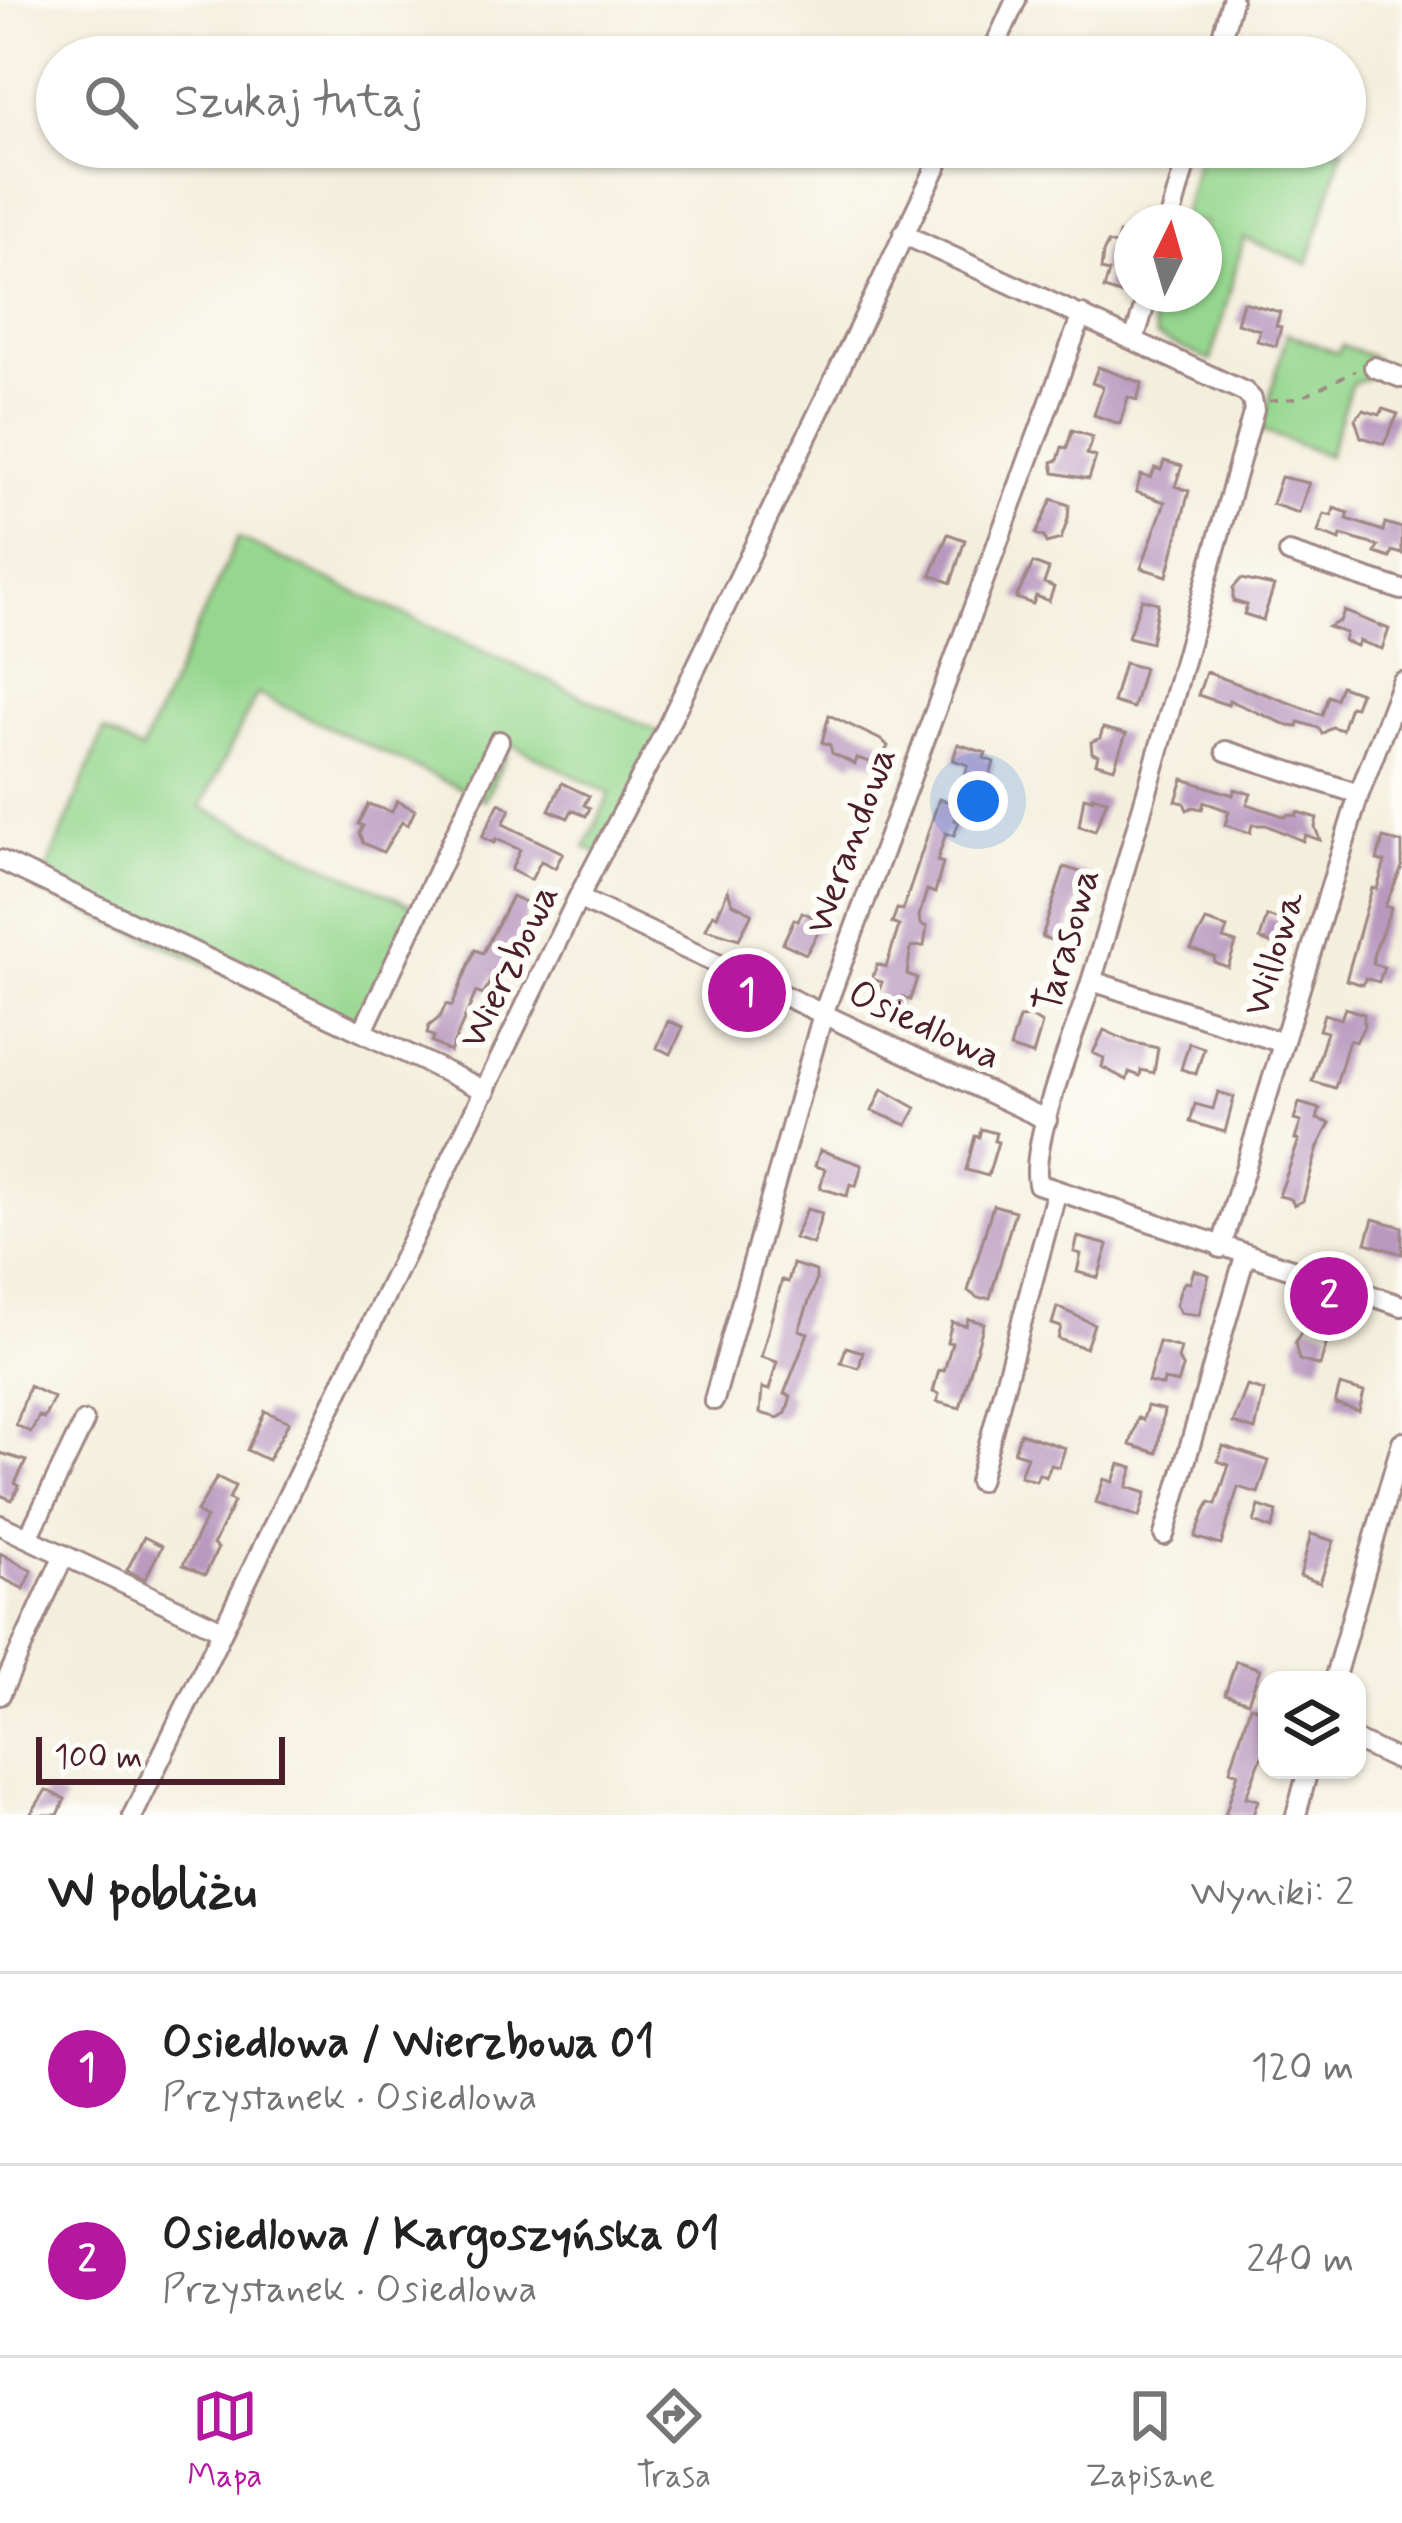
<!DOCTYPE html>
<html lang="pl">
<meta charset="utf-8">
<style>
body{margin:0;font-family:Mynerve,sans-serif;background:#f6f6f6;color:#222}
.controls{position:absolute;right:36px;bottom:36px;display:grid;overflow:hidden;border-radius:24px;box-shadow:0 3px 9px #0004}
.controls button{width:108px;height:108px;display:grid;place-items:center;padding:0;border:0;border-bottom:3px solid #e0e0e0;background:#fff;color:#222;font:60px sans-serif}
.compass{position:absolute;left:1114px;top:204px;width:108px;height:108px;border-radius:50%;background:#fff;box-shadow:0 3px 9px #0004;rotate:5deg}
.scale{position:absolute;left:36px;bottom:30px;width:249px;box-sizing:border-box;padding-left:12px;border:6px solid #4a1f2b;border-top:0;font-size:33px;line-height:42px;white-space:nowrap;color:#4a1f2b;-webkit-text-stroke:9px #fdfcf7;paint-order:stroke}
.you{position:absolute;left:978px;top:801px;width:42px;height:42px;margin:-30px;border:9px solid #fff;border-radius:50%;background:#1a73e8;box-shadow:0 0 0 18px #1a73e833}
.badge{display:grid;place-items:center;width:78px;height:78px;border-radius:50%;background:#b5179e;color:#fff;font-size:39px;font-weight:700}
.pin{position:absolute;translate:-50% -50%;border:6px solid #fff;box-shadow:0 3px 12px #0006}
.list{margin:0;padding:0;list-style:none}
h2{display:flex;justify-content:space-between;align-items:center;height:156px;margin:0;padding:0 48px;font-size:51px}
h2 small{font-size:39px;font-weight:400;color:#767676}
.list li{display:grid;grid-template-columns:78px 1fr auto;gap:36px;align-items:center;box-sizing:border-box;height:192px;padding:0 48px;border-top:3px solid #e0e0e0}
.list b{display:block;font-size:45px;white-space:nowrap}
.list p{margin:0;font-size:39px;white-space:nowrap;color:#767676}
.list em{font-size:39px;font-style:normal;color:#767676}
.icon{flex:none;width:66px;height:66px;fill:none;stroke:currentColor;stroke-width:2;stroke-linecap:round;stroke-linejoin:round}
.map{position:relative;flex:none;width:1402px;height:1815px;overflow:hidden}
.search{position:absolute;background:#fff;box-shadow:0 3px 9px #0004;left:36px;right:36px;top:36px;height:132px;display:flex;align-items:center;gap:30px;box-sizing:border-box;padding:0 42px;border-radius:66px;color:#767676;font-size:45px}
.sheet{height:540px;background:#fff}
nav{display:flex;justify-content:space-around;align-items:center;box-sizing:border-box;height:168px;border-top:3px solid #e0e0e0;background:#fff;font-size:33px;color:#767676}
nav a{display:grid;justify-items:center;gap:6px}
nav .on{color:#b5179e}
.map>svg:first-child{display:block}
.green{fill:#96d78f;stroke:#707b5d;stroke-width:3}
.building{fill:#b998c0}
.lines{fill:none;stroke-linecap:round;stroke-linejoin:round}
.minor-casing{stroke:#9f8784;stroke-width:24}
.path{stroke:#9f8784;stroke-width:3;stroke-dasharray:9 9;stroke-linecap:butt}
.minor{stroke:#fff;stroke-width:18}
.labels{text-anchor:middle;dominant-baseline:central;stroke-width:12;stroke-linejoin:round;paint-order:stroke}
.street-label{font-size:39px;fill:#4a1f2b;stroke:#fdfcf7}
</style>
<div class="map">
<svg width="1402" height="1815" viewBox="0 0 1402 1815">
<rect width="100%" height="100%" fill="#fdfcf7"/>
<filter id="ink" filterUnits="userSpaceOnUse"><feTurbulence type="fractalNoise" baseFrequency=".00833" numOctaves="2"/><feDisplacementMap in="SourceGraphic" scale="24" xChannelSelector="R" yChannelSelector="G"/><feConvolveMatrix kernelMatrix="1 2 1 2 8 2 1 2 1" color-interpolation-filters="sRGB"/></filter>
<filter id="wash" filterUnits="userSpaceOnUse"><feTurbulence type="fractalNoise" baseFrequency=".004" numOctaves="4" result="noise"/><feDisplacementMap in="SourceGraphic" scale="48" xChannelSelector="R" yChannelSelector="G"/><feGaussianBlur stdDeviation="2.7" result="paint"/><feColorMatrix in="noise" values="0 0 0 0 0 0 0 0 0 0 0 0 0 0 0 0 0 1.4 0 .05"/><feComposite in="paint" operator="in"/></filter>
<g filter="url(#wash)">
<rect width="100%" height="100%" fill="#f4efdd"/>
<path class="green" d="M1201,147H1344L1308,264L1244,238L1211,361L1157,337L1152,319L1160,294H1204V222H1181Z
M1287,333L1337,353L1342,345L1374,358L1368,378L1351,385L1328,456L1261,430Z
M238,538L664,734L601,855L585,847L610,794L511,744L485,800L257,694L201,807L420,909L363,1031L38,891L104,731L141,751Z"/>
<g id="blocks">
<path class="building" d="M1276,39L1293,45L1290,57H1271Z
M1119,234L1132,237L1120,294L1104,289L1109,272L1101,270L1103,253L1108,243L1116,245Z
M1243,302L1280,312L1276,326L1281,327L1276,346L1257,341L1260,330L1237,323Z
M1098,367L1142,383L1137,400L1128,397L1120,424L1094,415L1103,387L1092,383Z
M1383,409L1398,414L1384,444L1361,437L1355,419L1363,410L1380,415Z
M1072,430L1093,437L1087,454L1096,457L1089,479L1054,473L1052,462L1058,460L1062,447L1067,448Z
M1164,461L1182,466L1175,486L1189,491L1167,576L1141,568L1165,502L1136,492L1141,475L1151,478L1155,468L1161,470Z
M1281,477L1309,483L1299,513L1272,504Z
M1052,499L1069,505L1068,519L1061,539L1046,543L1044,537L1036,534Z
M1334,508L1349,513L1347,519L1383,531L1385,523L1402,528V554L1392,551L1390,558L1375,553L1378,546L1341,535L1340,540L1318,532L1324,514L1332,516Z
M948,534L965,540L951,583L931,575Z
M1033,563L1049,569L1044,583L1054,587L1049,601L1036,596L1033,604L1016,598Z
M1241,579L1274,586L1263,620L1244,614L1247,605L1233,601V588Z
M1142,599L1158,603L1151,643L1128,637Z
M1344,611L1389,629L1382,649L1359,641L1357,646L1344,641L1346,633L1328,627L1340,621Z
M1124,663L1144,668L1133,708L1113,702Z
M1206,672L1322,715L1328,696L1336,699L1341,686L1360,693L1355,707L1350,706L1342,730L1332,727L1322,734L1319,728L1299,722L1298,727L1289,726L1229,700L1228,705L1198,695Z
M829,715L883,741L888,746L879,765L857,758L855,764L832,753L830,745L822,742Z
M1103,728L1126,734L1114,768L1096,763L1098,755L1092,753L1091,742L1100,738Z
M958,744L986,753L984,758L994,762L986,789L963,782L968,765L953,760Z
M1183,779L1233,795L1235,789L1251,794L1247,804L1286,817L1288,814L1296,816L1297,812L1317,818L1315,827L1320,840L1305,835L1303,841L1266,825H1252L1250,833L1225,825L1229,811L1204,802L1202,809L1193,807L1187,810L1184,803L1176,801Z
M562,783L589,796L584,805L590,808L586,816L572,810L568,818L549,810Z
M1092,796L1107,800L1095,831L1079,826L1084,797L1092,799Z
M939,799L960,805L955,820L959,821L954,836L946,833L937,861L943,863L935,893L927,890L919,916L920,924L927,927L924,946L911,947L907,974L917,978L910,1000L902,997L899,1006L876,999L882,982L872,979L877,964L886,967L899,926L892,923L897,909L903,910Z
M397,801L415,810L408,825L402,822L383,852L363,843L359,833L363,826L358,824L368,804L392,812Z
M499,803L510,809L503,824L563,853L555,868L541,861L531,880L511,870L520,850L496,839L494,843L482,837Z
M1383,838L1402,843V867L1385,906L1391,908L1374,953L1373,964L1384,967L1379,982L1365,978L1363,985L1346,980L1372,888L1377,889L1385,862L1377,860Z
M1064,867L1090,875L1086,890L1081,889L1064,944L1042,937Z
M728,890L732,903L752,913L739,939L706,929L713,914L717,916Z
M512,896L531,905L525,920L499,979L493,976L483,995L476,992L450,1052L432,1042L434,1037L427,1033L429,1026L440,1017L446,1004L452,1006L475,950L483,953Z
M802,912L824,922L806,954L783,943L794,919L798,921Z
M1267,916L1286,922L1278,946L1260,939Z
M1206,921L1227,928L1223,939L1236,943L1228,967L1214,962L1215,957L1191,949Z
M1345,1008L1364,1014V1026L1356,1042L1349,1040L1335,1088L1312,1081L1327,1032L1319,1030L1324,1014L1341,1019Z
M1031,1017L1042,1024L1033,1055L1010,1048L1019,1018Z
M668,1021L683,1027L671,1054L657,1048Z
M1104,1030L1130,1042L1158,1048L1154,1073L1141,1070L1140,1076L1129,1072L1127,1080L1102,1067L1104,1058L1093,1053Z
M1189,1043L1204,1048L1196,1074L1181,1069Z
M882,1089L916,1108L907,1125L872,1111Z
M1218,1092L1234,1097L1225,1132L1190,1122L1195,1104L1213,1109Z
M1299,1103L1320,1109L1317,1119L1330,1123L1318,1147L1303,1201L1294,1205L1291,1199L1279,1196L1299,1140L1295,1139L1301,1122L1294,1120Z
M981,1129L996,1133L994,1141L998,1142L988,1176L966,1170L975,1136L979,1137Z
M820,1150L862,1165L856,1186L850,1184L847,1196L820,1188L825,1169L815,1166Z
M993,1205L1015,1211L990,1298H978L968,1291Z
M807,1209L822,1213L813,1244L794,1238Z
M1373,1219L1402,1227V1254L1366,1243Z
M1078,1237L1108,1245L1098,1278L1077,1272L1081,1254L1074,1252Z
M793,1264L816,1271V1281L799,1330L808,1333L784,1394L791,1396L786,1413L778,1418L760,1413L762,1388L769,1390L777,1362L761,1357L782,1280L788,1282Z
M1194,1270L1209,1275L1199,1315L1181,1313L1176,1305L1181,1288L1185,1282L1190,1283Z
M1057,1307L1094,1324L1086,1348L1058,1339L1061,1327L1052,1324Z
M968,1319L984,1323L960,1408L937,1402L939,1394L933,1392L939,1370L944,1371L952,1343L947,1342L952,1322L966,1326Z
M1306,1324L1330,1331L1320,1366L1299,1360L1295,1343Z
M1159,1342L1181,1348L1178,1359L1183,1368L1178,1383L1164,1380L1163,1386L1148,1382Z
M846,1347L863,1352L859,1368L841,1363Z
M1340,1385L1364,1392L1359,1411L1335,1404Z
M29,1386L54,1398L44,1418L39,1416L31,1432L16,1425Z
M1247,1386L1264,1391L1255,1430L1233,1423Z
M1147,1406L1164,1410L1157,1453L1130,1445L1138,1418L1143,1420Z
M265,1411L289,1422L268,1460L247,1450Z
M1020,1433L1065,1448L1059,1467L1051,1465L1046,1477L1039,1474L1036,1481L1020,1476L1027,1456L1014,1452Z
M1223,1446L1269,1461L1258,1493L1238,1487L1221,1545L1195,1537L1205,1511L1210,1502L1216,1504L1229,1465L1218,1461Z
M0,1453L26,1461L15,1483L19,1486L12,1500L0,1495Z
M1119,1464L1133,1468L1127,1487L1146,1493L1139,1517L1096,1502L1104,1479L1113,1482Z
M217,1477L235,1486L229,1499L234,1502L213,1545L218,1548L205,1575L183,1565L206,1518L197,1512Z
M1259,1506L1277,1512L1272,1529L1254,1522Z
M1311,1534L1334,1541L1320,1583L1300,1576Z
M144,1537L162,1546L145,1579L127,1570Z
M0,1553L32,1571L24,1589L0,1577Z
M1236,1661L1260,1669L1248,1702L1225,1694Z
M1250,1706L1267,1711V1742L1246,1797L1258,1800L1253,1815H1225L1238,1773L1230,1770Z
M46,1790L65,1799L58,1815H30Z"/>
</g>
</g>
<g filter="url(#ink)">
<use href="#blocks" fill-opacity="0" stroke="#9f8784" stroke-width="3"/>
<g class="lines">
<g class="minor-casing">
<path id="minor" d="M990,57L1016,0
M1216,57L1232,0
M1169,222L1190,147
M903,234L1245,392L1252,399L1254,410C1200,601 1149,793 1091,982C1077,1029 1029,1142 1038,1184L1402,1306
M1134,340L1148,294
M1374,367L1402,378
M1289,553L1402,590
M1226,751L1359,794
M0,860L486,1091
M578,898L1047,1120
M1092,981L1283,1043
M363,1031L499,741
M1221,1248L1359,794L1402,682
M714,1400L823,1014L1082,315
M979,1481L1056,1194
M0,1525L222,1630
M1164,1535L1245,1256
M28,1538L84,1422
M1334,1680L1402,1442
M0,1695L64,1555
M1357,1741L1402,1762
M133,1815L578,898L664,734L946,147
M1296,1815L1308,1770"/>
</g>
<path class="path" d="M1269,401L1300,398L1355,371"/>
<use href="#minor" class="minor"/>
</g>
</g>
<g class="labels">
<g class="street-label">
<text transform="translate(852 841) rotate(-70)">Werandowa</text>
<text transform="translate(1068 941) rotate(-74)">Tarasowa</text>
<text transform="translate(1275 954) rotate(-73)">Willowa</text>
<text transform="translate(510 967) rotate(-64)">Wierzbowa</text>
<text transform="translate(924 1026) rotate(25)">Osiedlowa</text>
</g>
</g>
</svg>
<div class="controls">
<button><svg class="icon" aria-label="layers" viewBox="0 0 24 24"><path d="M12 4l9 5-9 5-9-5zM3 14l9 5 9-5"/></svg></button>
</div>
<svg class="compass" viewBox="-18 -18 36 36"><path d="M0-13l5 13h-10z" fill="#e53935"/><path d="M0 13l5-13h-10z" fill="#767676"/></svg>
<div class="scale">100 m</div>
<div class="you"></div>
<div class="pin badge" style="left:747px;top:993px">1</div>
<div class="pin badge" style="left:1329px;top:1296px">2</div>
<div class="search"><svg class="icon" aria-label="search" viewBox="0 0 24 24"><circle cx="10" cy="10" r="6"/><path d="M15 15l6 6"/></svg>Szukaj tutaj</div>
</div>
<section class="sheet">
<h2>W pobliżu<small>Wyniki: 2</small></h2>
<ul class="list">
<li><span class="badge">1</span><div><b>Osiedlowa / Wierzbowa 01</b><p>Przystanek · Osiedlowa</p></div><em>120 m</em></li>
<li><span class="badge">2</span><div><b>Osiedlowa / Kargoszyńska 01</b><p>Przystanek · Osiedlowa</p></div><em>240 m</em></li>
</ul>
</section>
<nav>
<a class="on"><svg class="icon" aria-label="map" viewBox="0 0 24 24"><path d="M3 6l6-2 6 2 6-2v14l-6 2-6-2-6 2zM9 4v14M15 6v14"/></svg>Mapa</a>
<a><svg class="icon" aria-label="directions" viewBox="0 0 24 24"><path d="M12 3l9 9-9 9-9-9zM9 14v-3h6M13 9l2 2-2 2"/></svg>Trasa</a>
<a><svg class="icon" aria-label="saved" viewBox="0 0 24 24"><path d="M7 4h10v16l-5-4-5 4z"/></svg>Zapisane</a>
</nav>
